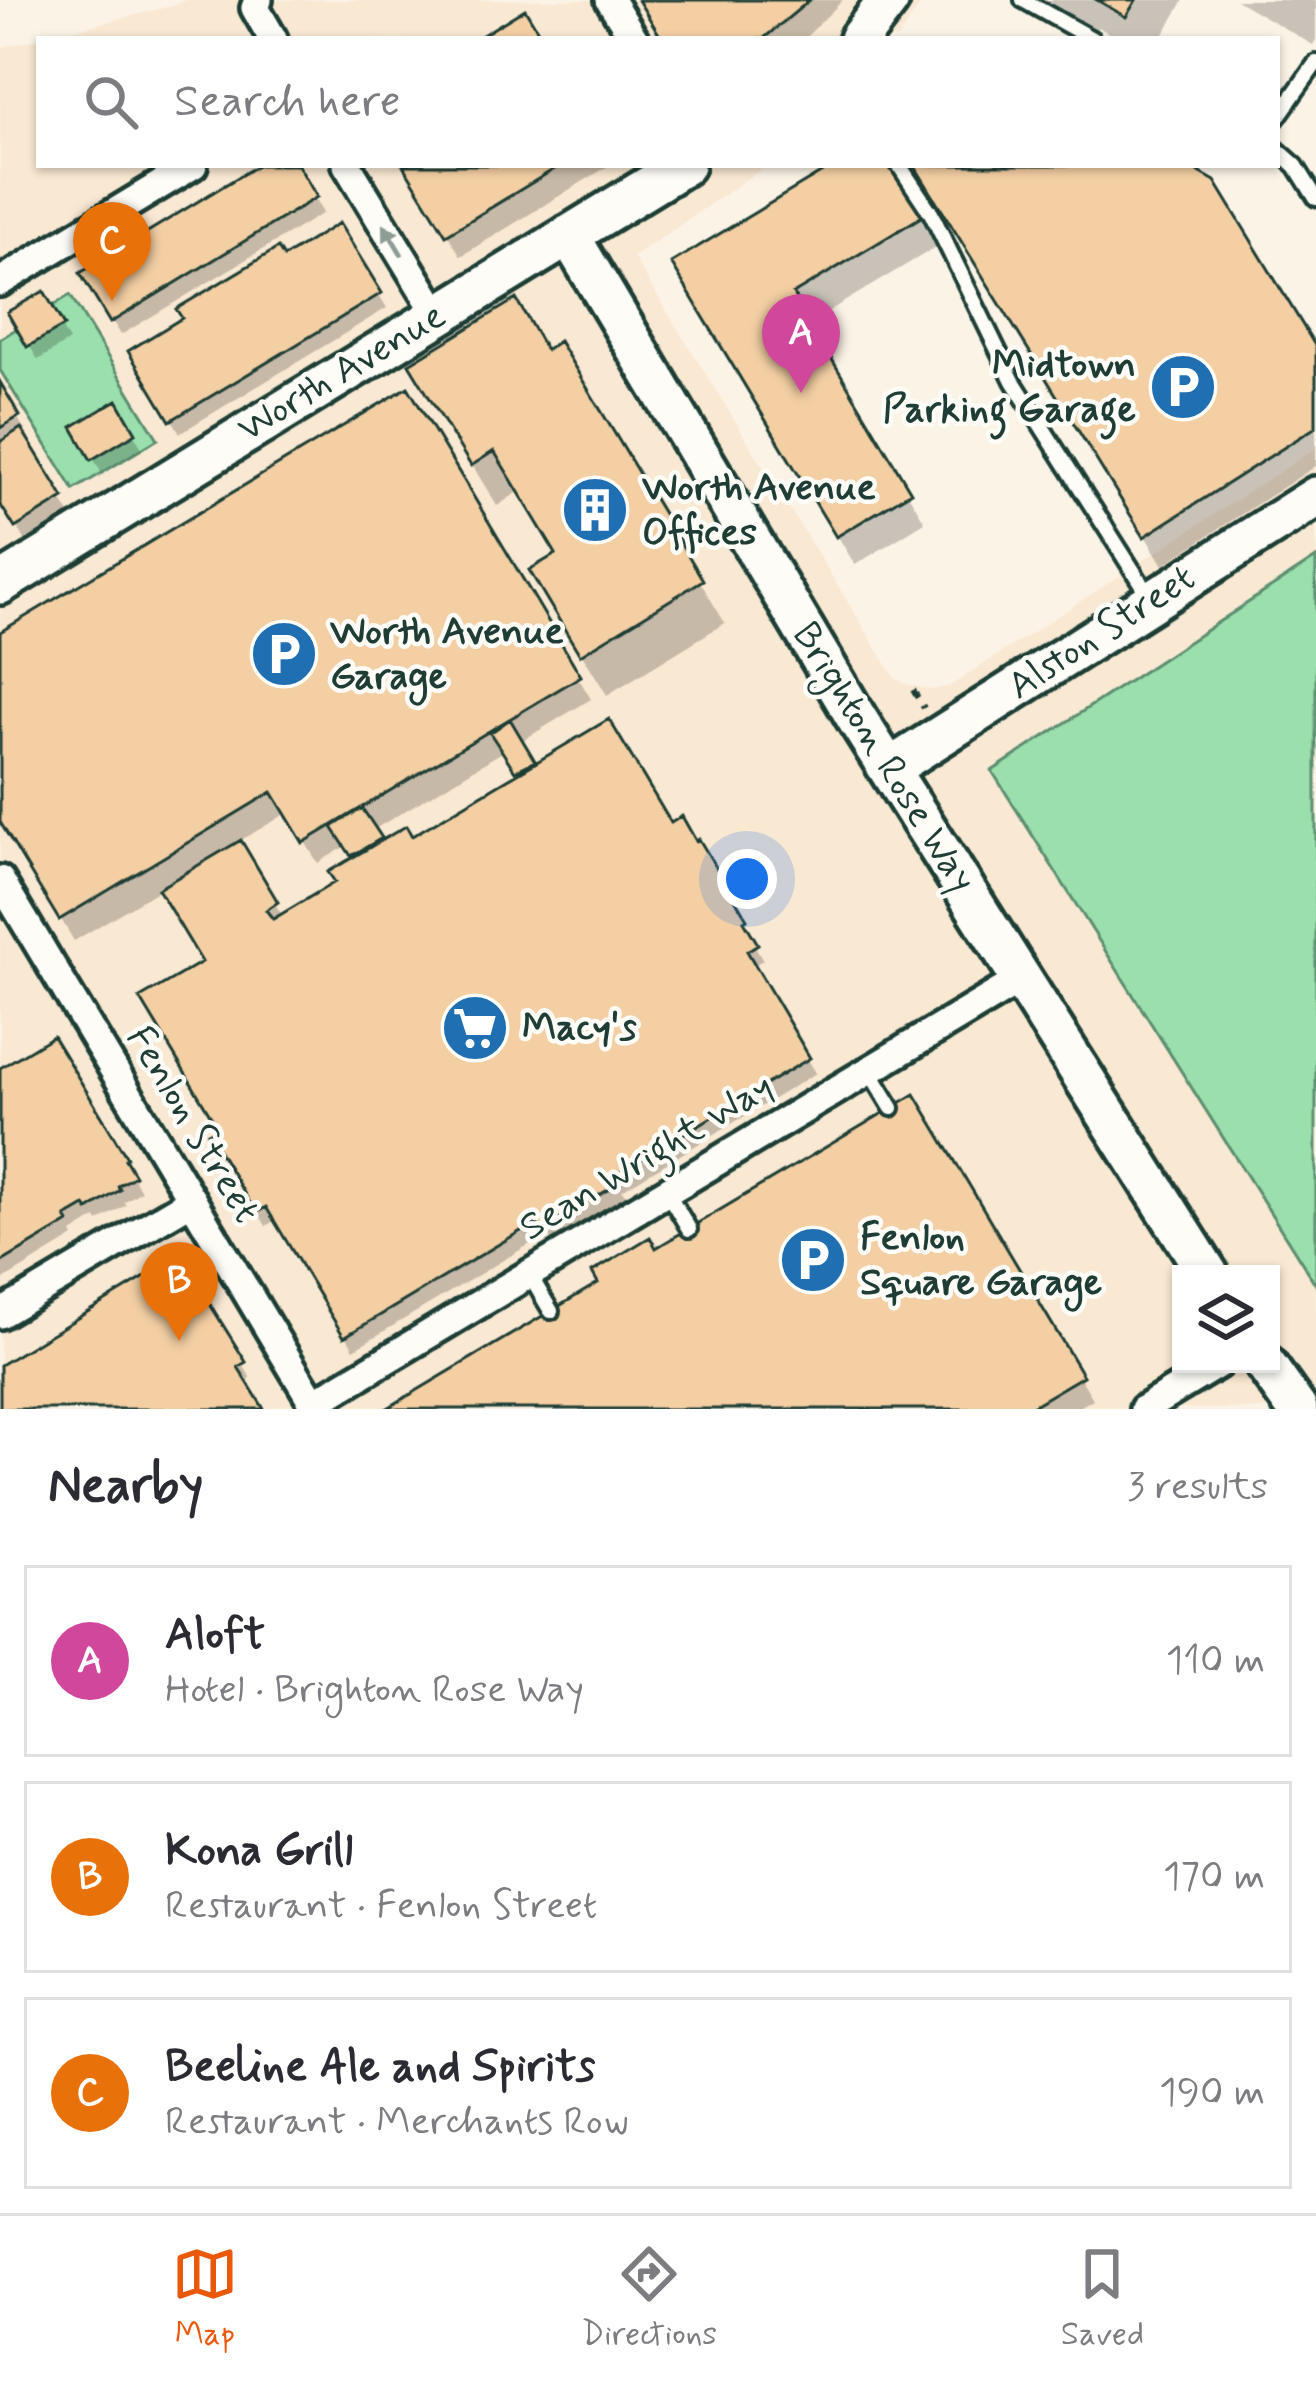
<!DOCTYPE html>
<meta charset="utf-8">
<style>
body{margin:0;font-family:Mynerve,sans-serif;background:#f7f7f7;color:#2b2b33}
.controls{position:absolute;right:36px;bottom:36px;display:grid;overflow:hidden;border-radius:0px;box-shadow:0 3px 9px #0004}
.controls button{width:108px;height:108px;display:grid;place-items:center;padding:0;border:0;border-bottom:3px solid #e1e1e2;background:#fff;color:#2b2b33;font:60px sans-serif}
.you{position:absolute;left:747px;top:879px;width:42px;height:42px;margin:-30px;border:9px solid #fff;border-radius:50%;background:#1a73e8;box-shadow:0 0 0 18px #1a73e833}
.badge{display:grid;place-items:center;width:78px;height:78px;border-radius:50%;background:#ea580c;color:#fff;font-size:39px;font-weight:700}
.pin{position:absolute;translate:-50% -99px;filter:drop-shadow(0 3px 6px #0008)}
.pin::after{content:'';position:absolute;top:63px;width:42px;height:36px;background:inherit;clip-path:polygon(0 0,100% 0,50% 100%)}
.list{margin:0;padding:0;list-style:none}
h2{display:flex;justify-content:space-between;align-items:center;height:156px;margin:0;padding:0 48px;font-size:51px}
h2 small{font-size:39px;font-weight:400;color:#7c7c81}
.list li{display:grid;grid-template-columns:78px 1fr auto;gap:36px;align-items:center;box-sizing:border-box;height:192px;margin:0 24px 24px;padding:0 24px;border:3px solid #e1e1e2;border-radius:0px}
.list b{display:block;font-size:45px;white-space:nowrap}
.list p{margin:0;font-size:39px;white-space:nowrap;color:#7c7c81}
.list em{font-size:39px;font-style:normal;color:#7c7c81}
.icon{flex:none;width:66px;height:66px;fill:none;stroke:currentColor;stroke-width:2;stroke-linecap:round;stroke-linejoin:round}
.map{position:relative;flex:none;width:1316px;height:1409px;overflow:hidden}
.search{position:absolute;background:#fff;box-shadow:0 3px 9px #0004;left:36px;right:36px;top:36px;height:132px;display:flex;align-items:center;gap:30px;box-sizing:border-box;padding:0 42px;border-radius:0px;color:#7c7c81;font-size:45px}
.sheet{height:804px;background:#fff}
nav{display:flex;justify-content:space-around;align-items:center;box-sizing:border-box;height:168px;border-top:3px solid #e1e1e2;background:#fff;font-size:33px;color:#7c7c81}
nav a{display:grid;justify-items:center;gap:6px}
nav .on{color:#ea580c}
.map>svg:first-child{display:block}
.built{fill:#f9e8d2;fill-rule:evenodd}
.green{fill:#9adfac;stroke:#5c8e70;stroke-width:3}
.shadow{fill:#0003;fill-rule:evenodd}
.building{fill:#f4cfa4;stroke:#1f3d34;stroke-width:3}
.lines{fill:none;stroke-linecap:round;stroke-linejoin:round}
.lane-casing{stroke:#1f3d34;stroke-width:22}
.street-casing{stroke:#1f3d34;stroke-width:36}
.secondary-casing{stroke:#1f3d34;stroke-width:48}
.path{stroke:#1f3d34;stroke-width:6;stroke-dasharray:9 9;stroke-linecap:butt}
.lane{stroke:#fdfcf7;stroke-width:14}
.street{stroke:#fdfcf7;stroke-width:27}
.secondary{stroke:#fdfcf7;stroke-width:39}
.oneway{fill:#8e9c96}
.labels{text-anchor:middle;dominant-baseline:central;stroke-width:9;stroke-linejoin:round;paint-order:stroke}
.poi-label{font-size:39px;font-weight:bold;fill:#1f3d34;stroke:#fdfcf7;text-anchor:start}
.street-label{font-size:39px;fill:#1f3d34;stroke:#fdfcf7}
</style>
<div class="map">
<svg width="1316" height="1409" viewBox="0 0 1316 1409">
<rect width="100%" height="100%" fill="#fbf3e6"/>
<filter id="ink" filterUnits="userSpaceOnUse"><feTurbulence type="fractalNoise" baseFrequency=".00833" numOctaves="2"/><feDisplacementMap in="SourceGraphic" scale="24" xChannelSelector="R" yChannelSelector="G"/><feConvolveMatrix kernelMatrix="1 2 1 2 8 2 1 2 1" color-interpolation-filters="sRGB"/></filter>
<g filter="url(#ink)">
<path class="built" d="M185,0H924L897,39H39V165H767L633,257L895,678L905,684L930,690L949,687L1316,448V1409H0V48L176,5ZM1181,1274H1271V1364H1181Z"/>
<path class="green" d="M70,295L158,439L74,490L0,370V339Z
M1316,558V1285L992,771Z"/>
<path class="shadow" d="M641,0H843L804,39H665Z
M1042,0H1184L1161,39H1119L1098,27L1091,39L1053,18Z
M1236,0H1316V40L1313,45Z
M264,165H294L323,213L121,335L84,274Z
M405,165H610L461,256Z
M840,165H894L941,244L807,324L925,522L855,565L675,264Z
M916,165H1181L1316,353V466L1163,565Z
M338,227L387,308L180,433L132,352Z
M43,295L69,341L38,360L11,314Z
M558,346L725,623L607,695L557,613L559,555L520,491L497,506L437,407Z
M0,388L30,439L26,441L74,521L30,548L0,500Z
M407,391L591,699L520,742L535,766L670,827L695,845L698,843L753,935L750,937L763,960L752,966L816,1073L622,1190L627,1197L552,1242L547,1234L354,1349L277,1219L266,1226L244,1188L222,1129L206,963L162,888L74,941L0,817V636ZM504,751L520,775L411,840L382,843L373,830ZM287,813L318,863L346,846L355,860L338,883L283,917L238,842Z
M116,404L142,448L101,472L76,428Z
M0,1071L131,1174L141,1191L124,1202L126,1205L98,1222L96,1218L72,1233L74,1237L0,1282Z
M914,1098L1093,1399L1076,1409H392Z
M179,1260L251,1378L244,1383L0,1409V1369Z"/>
<path class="building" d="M638,0H810L763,39H662Z
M1097,0H1136L1126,17Z
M525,9L543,39H476Z
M258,165H298L317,197L110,323L80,273Z
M403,165H561L446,235Z
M834,165H897L926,214L793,294L911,492L836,537L671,263Z
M914,165H1187L1215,181L1316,347V427L1144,537Z
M339,223L382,293L170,421L128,351L182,318L176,309L278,248L284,257Z
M44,291L64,326L27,347L7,312Z
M516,299L546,350L559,341L703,580L580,655L529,570L556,554L494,451L471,466L409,364Z
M0,382L20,416L0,428Z
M408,387L581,676L303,843L272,792L59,920L0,822V632Z
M117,400L136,433L91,460L72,427Z
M21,428L64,498L15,528L0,504V442Z
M510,719L535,761L515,771L490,733Z
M609,719L671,823L682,816L696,841L699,839L747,919L744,921L758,944L747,951L810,1058L617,1174L621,1182L541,1230L536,1222L344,1337L266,1207L256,1213L208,1133L218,1128L140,998L202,962L158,889L241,840L278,902L266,910L273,919L335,882L328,872L406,826L412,836Z
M362,808L382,838L351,856L332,827Z
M53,1036L127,1158L125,1159L135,1176L118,1186L120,1190L88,1210L85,1206L66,1217L69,1222L0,1263V1068Z
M915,1094L1083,1376L1027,1409H386L598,1283L592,1272L650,1237L656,1248Z
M180,1256L246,1362L238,1367L264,1409H0V1365Z"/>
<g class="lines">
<g class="lane-casing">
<path id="lane" d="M1023,0L1092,39
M1277,118L1316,63
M1277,149L1296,166L1316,198
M899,165L931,213L1013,381L1149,596
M870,1072L892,1108
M667,1192L689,1229
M529,1274L551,1311"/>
</g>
<g class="street-casing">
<path id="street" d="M258,0L255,8L273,39
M610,0L634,39
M347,165L438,315
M0,282L193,165
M0,880L317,1409
M0,1314L192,1200
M314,1403L1020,980
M1144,1409L1218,1364"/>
</g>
<g class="secondary-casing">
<path id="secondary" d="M859,39L889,0
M569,235L857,719L1208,1274
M0,584L684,165
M889,769L1316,497
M1265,1364L1297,1409"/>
</g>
<path class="path" d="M913,690L924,708"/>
<use href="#lane" class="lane"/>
<use href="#street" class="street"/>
<use href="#secondary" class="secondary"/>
</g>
<defs><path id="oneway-solid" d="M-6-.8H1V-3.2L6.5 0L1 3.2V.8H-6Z" transform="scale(3)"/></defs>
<use class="oneway" href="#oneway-solid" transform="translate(393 240) rotate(-121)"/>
</g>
<defs>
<g id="parking-disc" transform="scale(3.45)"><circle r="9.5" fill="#1f6fb2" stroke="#fdfcf7"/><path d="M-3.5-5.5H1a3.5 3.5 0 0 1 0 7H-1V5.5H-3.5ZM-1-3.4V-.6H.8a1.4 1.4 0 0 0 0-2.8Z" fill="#fff"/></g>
<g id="building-disc" transform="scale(3.45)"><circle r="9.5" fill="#1f6fb2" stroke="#fdfcf7"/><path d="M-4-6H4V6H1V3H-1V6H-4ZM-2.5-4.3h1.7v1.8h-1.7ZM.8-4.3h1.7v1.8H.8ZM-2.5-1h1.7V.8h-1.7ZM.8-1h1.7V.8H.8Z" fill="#fff"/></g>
<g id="supermarket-disc" transform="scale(3.45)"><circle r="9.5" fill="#1f6fb2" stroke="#fdfcf7"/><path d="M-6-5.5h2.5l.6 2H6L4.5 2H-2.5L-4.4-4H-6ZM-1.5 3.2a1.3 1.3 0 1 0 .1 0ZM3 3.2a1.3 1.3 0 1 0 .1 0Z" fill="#fff"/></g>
</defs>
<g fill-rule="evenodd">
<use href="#parking-disc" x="1183" y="387"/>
<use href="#building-disc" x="595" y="510"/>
<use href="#parking-disc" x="284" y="654"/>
<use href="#supermarket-disc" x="475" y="1028"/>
<use href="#parking-disc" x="813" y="1260"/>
</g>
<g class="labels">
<g class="poi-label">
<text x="1136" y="365" text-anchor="end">Midtown<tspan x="1136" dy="45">Parking Garage</tspan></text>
<text x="642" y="488">Worth Avenue<tspan x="642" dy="45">Offices</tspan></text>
<text x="330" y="632">Worth Avenue<tspan x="330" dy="45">Garage</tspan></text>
<text x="522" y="1028">Macy's</text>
<text x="860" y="1238">Fenlon<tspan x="860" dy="45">Square Garage</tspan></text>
</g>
<g class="street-label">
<text transform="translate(342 373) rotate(-31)">Worth Avenue</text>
<text transform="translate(1102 633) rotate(-33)">Alston Street</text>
<text transform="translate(883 758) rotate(58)">Brighton Rose Way</text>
<text transform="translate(192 1125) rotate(59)">Fenlon Street</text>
<text transform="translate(647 1158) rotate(-31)">Sean Wright Way</text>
</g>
</g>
</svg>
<div class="controls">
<button><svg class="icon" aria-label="layers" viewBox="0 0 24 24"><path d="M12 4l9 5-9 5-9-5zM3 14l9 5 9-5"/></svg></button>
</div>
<div class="you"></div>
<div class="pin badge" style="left:801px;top:393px;background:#d1479c">A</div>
<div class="pin badge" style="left:179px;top:1341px;background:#e8710a">B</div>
<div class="pin badge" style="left:112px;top:301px;background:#e8710a">C</div>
<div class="search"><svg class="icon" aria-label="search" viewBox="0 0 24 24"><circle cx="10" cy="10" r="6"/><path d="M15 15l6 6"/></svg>Search here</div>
</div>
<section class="sheet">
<h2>Nearby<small>3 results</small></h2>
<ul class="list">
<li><span class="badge" style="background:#d1479c">A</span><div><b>Aloft</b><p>Hotel · Brighton Rose Way</p></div><em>110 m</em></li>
<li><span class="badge" style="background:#e8710a">B</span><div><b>Kona Grill</b><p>Restaurant · Fenlon Street</p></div><em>170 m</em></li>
<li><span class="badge" style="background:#e8710a">C</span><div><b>Beeline Ale and Spirits</b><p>Restaurant · Merchants Row</p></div><em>190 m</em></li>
</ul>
</section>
<nav>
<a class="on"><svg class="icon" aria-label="map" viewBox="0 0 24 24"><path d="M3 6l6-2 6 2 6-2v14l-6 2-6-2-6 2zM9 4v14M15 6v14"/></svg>Map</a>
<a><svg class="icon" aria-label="directions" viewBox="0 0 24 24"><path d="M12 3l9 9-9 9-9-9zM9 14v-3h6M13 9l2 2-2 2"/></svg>Directions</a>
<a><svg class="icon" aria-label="saved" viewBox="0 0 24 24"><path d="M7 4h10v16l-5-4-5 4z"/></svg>Saved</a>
</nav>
